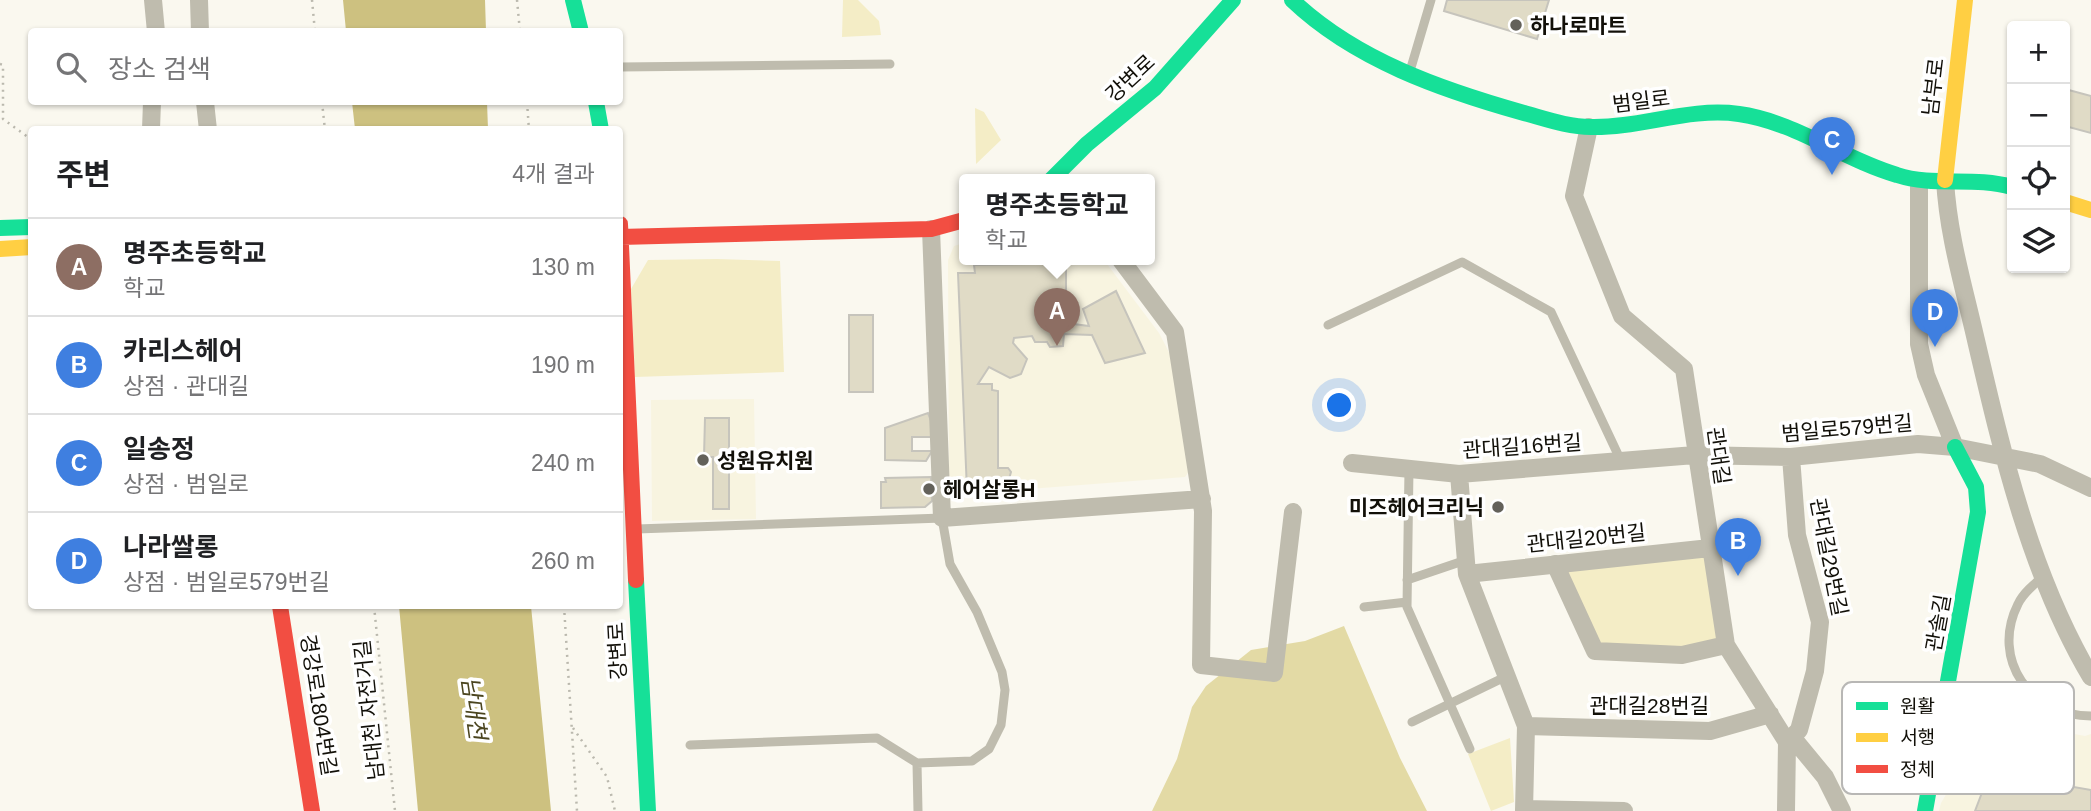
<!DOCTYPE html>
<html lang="ko">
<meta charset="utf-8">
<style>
body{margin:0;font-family:Arial,"Noto Sans KR",sans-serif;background:#f2f2f2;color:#202124}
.controls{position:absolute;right:21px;top:21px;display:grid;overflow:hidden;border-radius:7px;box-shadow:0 2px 5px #0004}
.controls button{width:63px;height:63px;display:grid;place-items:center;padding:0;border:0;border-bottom:2px solid #e0e0e0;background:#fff;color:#202124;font:35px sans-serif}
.you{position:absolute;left:1340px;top:406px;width:24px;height:24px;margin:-18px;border:5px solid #fff;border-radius:50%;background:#1a73e8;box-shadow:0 0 0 10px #1a73e833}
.badge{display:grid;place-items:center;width:46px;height:46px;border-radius:50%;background:#63615a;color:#fff;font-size:23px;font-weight:700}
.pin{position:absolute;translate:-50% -58px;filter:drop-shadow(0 2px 4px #0008)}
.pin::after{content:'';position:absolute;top:37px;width:24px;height:21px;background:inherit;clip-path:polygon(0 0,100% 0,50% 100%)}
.popup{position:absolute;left:959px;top:174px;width:196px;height:91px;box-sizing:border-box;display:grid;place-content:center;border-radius:7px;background:#fff;filter:drop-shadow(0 2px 5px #0005);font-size:23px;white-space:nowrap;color:#757577}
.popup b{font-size:26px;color:#202124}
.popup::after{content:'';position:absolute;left:50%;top:100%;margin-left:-14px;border:14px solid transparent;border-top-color:#fff}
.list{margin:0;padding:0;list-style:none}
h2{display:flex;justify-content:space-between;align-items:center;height:91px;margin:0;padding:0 28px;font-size:30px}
h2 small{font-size:23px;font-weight:400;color:#757577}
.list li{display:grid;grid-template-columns:46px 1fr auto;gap:21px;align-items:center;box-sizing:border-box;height:98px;padding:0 28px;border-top:2px solid #e0e0e0}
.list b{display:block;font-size:26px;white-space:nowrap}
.list p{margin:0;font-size:23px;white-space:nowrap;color:#757577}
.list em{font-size:23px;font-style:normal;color:#757577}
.icon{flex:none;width:38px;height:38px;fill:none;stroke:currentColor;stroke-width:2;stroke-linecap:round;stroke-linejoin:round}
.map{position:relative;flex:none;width:2091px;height:811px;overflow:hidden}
.search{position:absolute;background:#fff;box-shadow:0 2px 5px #0004;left:28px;top:28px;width:595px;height:77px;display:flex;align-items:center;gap:18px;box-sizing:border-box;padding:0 24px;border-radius:7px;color:#757577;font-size:26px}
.panel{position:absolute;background:#fff;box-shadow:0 2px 5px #0004;left:28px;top:126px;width:595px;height:483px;border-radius:7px}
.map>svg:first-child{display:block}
.built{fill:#f8f4e0}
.green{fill:#f4edc6}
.forest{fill:#e3daa5}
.water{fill:#cdc180}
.building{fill:#e0dbc6;stroke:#c6c4bc;stroke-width:2}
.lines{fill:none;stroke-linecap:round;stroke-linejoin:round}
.path{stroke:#bbb9ae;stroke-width:2.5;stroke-dasharray:2 5;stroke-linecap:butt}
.lane{stroke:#bfbcae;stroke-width:9}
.street{stroke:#bfbcae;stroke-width:18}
.fast{stroke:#16e098;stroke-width:16}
.slow{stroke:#ffcf43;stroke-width:16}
.jam{stroke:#f24e42;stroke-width:16}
.poi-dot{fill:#63615a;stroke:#fff;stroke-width:2.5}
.labels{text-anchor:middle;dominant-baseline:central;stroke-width:7;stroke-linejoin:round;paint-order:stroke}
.poi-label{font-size:21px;font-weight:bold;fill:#121009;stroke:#fff;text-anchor:start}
.street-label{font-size:21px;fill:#121009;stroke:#fff}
.water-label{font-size:23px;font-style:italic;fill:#4b451f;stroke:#fff}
.key{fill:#fff;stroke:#b8b7b5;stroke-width:2}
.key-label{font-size:19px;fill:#121009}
</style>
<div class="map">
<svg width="2091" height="811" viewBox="0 0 2091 811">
<rect width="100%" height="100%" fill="#faf8ef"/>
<path class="built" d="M964,243V260H1104L1159,333L1173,360L1195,463L1185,477L949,495L948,260L954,246Z
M754,399L756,519L652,521L651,400Z
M2022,724L2085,736L2091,734V811H1939L1941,803L1978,740Z"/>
<path class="green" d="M843,0H858L879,21L881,35L842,37Z
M975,108L984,112L1001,140L976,164Z
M717,259L780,261L784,372L635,377L631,289L648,260Z
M1710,548L1726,645L1595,651L1555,564Z
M1510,738L1514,802L1491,811L1468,754Z"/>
<path class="forest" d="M1344,626L1400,758L1427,811H1152L1177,759L1192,707L1206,686L1251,650L1305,641Z"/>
<path class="water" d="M343,0H485L486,31H346Z
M352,102H487L488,129H355Z
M399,606H531L551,811H418Z"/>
<path class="building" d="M1447,0H1549L1537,39L1444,11Z
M2065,89L2091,96V133L2065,126Z
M1036,260H1066V323L1089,326L1083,309L1116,291L1145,353L1105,363L1092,335L1064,334L1063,346L1050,347L1047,342H1035L1032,336L1014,338L1013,343L1027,359L1021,374L1010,378L989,367L978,384H992V390L998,391V468H1008L1011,472L1009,479L987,478V492L967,491L958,273H975L974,265L1036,264Z
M849,315H873V392H849Z
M928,413L937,437H912V451H932L926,461L885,460V428Z
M705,418H729V509H713V457H704Z
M931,477L932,501L925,507L881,508V482H886L885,478Z
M2005,775L2091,790V811H1975L1983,790L1992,781Z"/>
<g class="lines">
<path class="path" d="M312,0L315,32
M517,0L520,32
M0,64L3,65V119L32,140
M322,102L325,130
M527,102L529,130
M374,606L395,811
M564,606L577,811
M573,728L607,777L615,811"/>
<path class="lane" d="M620,67L890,64
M1410,71L1431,0
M1328,325L1462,262L1551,312L1621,461
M1409,469L1407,607L1470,749
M637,529L942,518L950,564L977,612L1002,672L1005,690L1001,725L989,749L972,761L917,763L877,738L690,745
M2044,576C2034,584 2023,593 2018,604C1990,660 2031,716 2091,716
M1407,580L1466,560
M1364,607L1407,602
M1412,722L1507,676
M917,763L918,811"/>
<path class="street" d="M153,0L156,32
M199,0L200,32
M205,102L208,130
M1589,127L1574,196L1622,316L1684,369L1726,645L1787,742L1786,811
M151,129L152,102
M1945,180C1948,234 1963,284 1975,336C2002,452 2030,574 2091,677
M1919,181V344L1926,375L1955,447
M931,229L942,518L1202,499
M1121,260L1175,332L1203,511L1201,665L1274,673L1293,512
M1352,463L1459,474L1695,455L1791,457L1918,444L1955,447L2040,464L2091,488
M1459,474L1467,574L1526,726L1524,811
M1555,564L1595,651L1682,655L1726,645
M1467,574L1710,548
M1526,726L1710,731L1770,714
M1792,737L1825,777L1842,811
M1787,742L1799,730L1815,671L1820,622L1797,535L1791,457
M1524,809L1624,811"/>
<path class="fast" d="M573,0L581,32
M1292,0C1355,60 1442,90 1524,113C1546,119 1568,127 1591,127C1641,128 1689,107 1739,114C1796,122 1842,159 1897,175C1934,187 1974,176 2012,187
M596,102L601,130
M1051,180L1087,144L1155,88L1233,0
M0,228L32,227
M636,580L648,811
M1925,811L1978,512L1976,487L1955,447"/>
<path class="slow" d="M1945,180L1965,0
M2065,202L2091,210
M0,249L32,247"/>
<path class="jam" d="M620,224L636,580
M620,237L931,229L964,220
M280,606L312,811"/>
</g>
<g class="poi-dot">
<circle cx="1516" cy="25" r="7"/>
<circle cx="703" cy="460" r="7"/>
<circle cx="929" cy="489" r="7"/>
<circle cx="1498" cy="507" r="7"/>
</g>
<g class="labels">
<g class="poi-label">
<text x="1530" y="25">하나로마트</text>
<text x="717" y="460">성원유치원</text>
<text x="943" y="489">헤어살롱H</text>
<text x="1484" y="507" text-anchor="end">미즈헤어크리닉</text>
</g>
<g class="street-label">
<text transform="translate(1130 78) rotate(-43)">강변로</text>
<text transform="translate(1933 87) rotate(-83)">남부로</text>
<text transform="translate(1641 101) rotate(-7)">범일로</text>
<text transform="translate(1847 428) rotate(-5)">범일로579번길</text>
<text transform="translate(1522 446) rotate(-4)">관대길16번길</text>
<text transform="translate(1719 456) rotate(82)">관대길</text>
<text transform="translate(1586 538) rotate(-6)">관대길20번길</text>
<text transform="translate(1829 557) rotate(79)">관대길29번길</text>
<text transform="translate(1938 623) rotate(-80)">관솔길</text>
<text transform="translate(617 651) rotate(-93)">강변로</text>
<text transform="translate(319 705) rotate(81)">경강로1804번길</text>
<text x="1649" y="705">관대길28번길</text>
<text transform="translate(369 710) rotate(-96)">남대천 자전거길</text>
</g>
<g class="water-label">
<text transform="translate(474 708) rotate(82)">남대천</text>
</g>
</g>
<rect x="1842" y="682" width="232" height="112" rx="10" class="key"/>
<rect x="1856" y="702" width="32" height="8" fill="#16e098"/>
<rect x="1856" y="733" width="32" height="9" fill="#ffcf43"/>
<rect x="1856" y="765" width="32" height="8" fill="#f24e42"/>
<g class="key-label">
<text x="1900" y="713">원활</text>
<text x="1900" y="744">서행</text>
<text x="1900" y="776">정체</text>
</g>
</svg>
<div class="controls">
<button>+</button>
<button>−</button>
<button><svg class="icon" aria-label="locate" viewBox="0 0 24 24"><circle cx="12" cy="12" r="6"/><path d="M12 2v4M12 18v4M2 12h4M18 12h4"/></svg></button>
<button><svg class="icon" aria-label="layers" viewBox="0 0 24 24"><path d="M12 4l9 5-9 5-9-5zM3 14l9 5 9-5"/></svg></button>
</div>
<div class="you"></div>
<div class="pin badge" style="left:1057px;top:346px;background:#8d6e63">A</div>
<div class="popup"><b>명주초등학교</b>학교</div>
<div class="pin badge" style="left:1738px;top:576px;background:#3f7fe0">B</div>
<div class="pin badge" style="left:1832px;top:175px;background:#3f7fe0">C</div>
<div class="pin badge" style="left:1935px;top:347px;background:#3f7fe0">D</div>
<div class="search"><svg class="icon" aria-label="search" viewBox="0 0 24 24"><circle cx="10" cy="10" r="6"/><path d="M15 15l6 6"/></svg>장소 검색</div>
<section class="panel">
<h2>주변<small>4개 결과</small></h2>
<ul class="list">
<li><span class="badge" style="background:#8d6e63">A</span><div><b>명주초등학교</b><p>학교</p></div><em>130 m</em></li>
<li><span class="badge" style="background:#3f7fe0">B</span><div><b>카리스헤어</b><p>상점 · 관대길</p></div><em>190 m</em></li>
<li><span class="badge" style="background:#3f7fe0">C</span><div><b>일송정</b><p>상점 · 범일로</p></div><em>240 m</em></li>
<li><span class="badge" style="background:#3f7fe0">D</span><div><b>나라쌀롱</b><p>상점 · 범일로579번길</p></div><em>260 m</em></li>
</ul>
</section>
</div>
